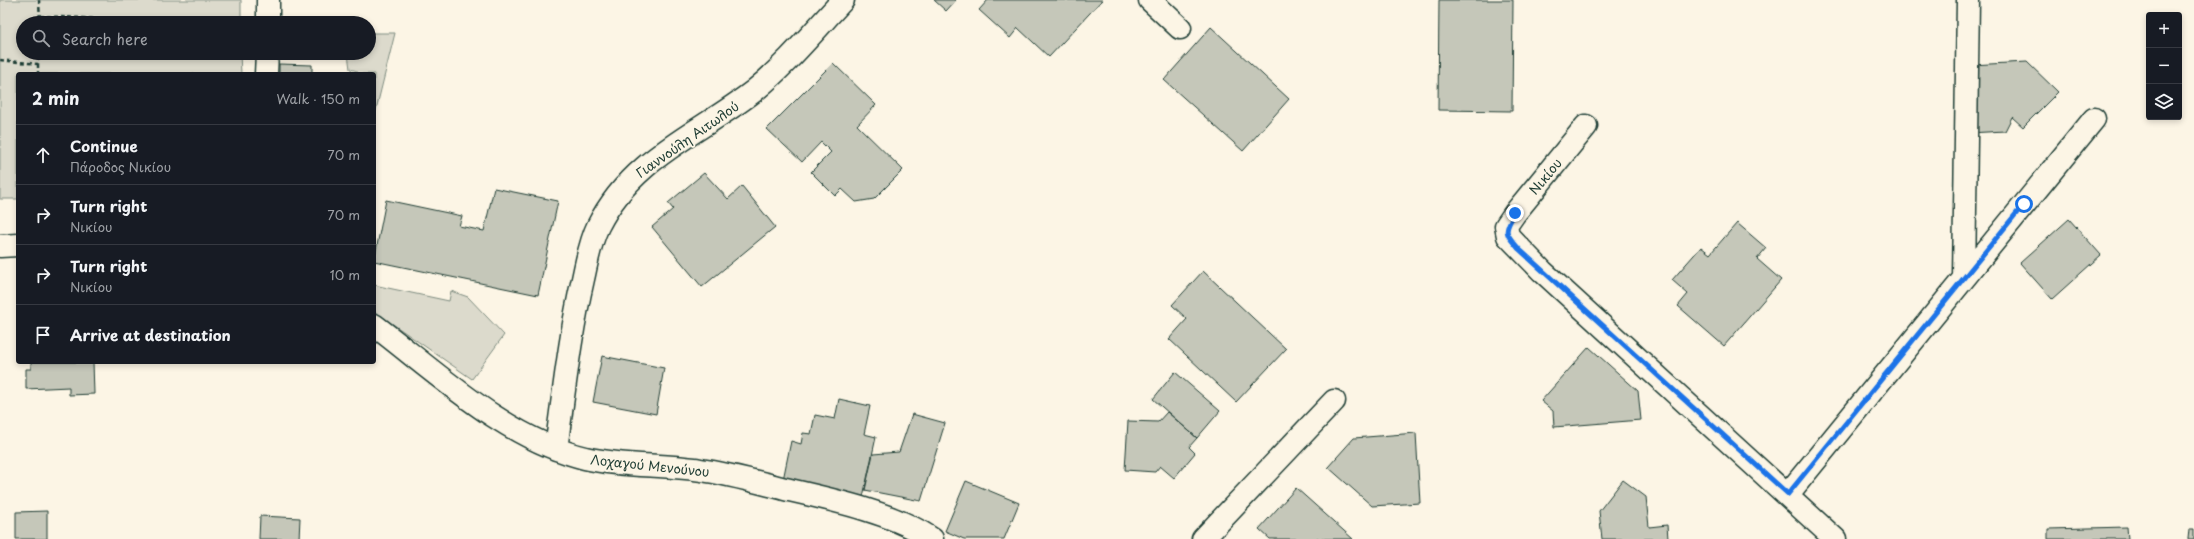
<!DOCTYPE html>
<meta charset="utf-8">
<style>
body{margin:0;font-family:"Playpen Sans",sans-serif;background:#20242c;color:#f1f3f6}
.controls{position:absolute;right:12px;top:12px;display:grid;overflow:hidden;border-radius:4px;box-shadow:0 2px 6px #0003}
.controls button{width:36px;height:36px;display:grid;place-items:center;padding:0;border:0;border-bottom:1px solid #363941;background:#171b24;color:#f1f3f6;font:20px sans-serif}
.stop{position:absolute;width:12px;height:12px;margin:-9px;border:3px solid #1a73e8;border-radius:50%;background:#fff}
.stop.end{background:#1a73e8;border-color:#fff;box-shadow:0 1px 4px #0008}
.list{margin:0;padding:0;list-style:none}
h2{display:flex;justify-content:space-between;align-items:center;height:52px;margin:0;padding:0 16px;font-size:17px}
h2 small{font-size:13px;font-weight:400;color:#9ea1a6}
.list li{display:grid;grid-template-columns:26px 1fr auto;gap:12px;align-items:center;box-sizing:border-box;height:60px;padding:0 16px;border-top:1px solid #363941}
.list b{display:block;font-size:15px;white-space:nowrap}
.list p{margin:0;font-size:13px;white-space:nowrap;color:#9ea1a6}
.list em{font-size:13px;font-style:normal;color:#9ea1a6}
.icon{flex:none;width:22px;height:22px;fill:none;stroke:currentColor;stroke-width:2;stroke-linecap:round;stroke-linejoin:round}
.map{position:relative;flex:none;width:2194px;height:539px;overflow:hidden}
.search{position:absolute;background:#171b24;box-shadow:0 2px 6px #0003;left:16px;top:16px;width:360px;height:44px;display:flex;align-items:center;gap:10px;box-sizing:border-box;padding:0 14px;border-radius:22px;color:#9ea1a6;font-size:15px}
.panel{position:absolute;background:#171b24;box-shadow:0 2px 6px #0003;left:16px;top:72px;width:360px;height:292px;border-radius:4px}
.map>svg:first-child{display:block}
.green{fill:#dcdacc;stroke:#7e8c80}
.building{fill:#c5c7b9;stroke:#1f3d34}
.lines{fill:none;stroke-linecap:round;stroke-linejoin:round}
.minor-casing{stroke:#1f3d34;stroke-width:25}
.path{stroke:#1f3d34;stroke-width:2.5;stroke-dasharray:4 3;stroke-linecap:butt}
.minor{stroke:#fcf5e5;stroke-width:22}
.route{stroke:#1a73e8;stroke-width:5}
.labels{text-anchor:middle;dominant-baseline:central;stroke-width:3.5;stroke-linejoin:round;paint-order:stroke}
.street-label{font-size:13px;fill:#1f3d34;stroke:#fcf5e5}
</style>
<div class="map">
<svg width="2194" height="539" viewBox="0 0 2194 539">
<rect width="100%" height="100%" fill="#fcf5e5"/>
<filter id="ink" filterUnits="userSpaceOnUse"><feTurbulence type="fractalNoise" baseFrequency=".025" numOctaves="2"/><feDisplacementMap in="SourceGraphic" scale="8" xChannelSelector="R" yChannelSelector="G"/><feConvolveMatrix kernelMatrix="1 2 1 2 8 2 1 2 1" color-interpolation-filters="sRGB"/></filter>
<g filter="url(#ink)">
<path class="green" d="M0,0H241V23H23V53H240L241,74H18V199H0Z
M369,33H395L374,118V74H357V71L350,69L348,54L335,53H369Z
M374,285L449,301L451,291L468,297L504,335L472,379L374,311Z"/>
<path class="building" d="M934,0H956L946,11Z
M988,0H1102L1049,57L1018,28L1010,38L979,10Z
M1439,0H1513L1512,111L1438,110Z
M1211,27L1289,99L1243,151L1164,80Z
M2027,62L2058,92L2023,127L2012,117L2005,131L1969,133L1971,65Z
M833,63L876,105L857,125L903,170L874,199L856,202L842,189L835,196L811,172L831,152L821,142L802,162L767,129Z
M279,64L312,65V74H279Z
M704,173L728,199L742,186L775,227L702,287L652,227L673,209L668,203Z
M494,188L558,201L538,295L374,261L386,200L462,216L459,226L484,231Z
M2069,219L2101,255L2052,299L2020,263Z
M1737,223L1766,248L1757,259L1781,280L1724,346L1678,306L1688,294L1672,280L1701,247L1710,254Z
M1203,271L1286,349L1236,402L1169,339L1187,319L1172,305Z
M1589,347L1638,391L1641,420L1554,427L1553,411L1541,401Z
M602,356L664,368L656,414L593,402Z
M31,362H93L94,394L69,395V387L26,389V369H31Z
M1175,372L1220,411L1197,438L1153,399Z
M839,399L870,406L864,434L876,437L863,497L783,480L791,441L801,444L803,433L811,434L815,415L835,419Z
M1167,412L1197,438L1189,447L1195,453L1174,478L1160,466L1155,472L1125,470L1128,421L1158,422Z
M912,414L945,423L921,501L865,490L873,454L899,452Z
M1416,433L1420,503L1372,506L1328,467L1354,438Z
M1623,480L1646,497L1649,527L1667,525L1668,539H1602L1599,511Z
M966,481L1019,503L1004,539H964L945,531Z
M1296,488L1353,539H1270L1259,529Z
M47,511V539H16V512Z
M260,516L300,518L299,539H259Z
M2127,527L2128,539H2048V529Z
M2189,529H2194V539H2188Z"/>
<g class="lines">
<g class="minor-casing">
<path id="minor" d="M1150,0L1180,28
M268,23V0
M266,74L267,53
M1586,126L1515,213L1506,226L1508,236L1542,271L1835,539
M0,246L18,245
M1964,278L1968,0
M374,325C437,373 506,439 585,458C623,467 662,464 701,470C729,474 757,482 785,489C829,499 895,513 932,539
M556,449C564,392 570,335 583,279C587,261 590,242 598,226C632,158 697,135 754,91C787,64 814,31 843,0
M1788,494L2094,119
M1203,539L1334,401"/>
</g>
<path class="path" d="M39,0L40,23
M40,16L189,23
M0,60L38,64V53
M38,64V74"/>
<use href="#minor" class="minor"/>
</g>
</g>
<g class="lines" filter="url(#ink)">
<path class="route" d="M1515,213C1503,232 1505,233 1519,249L1788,494L2024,204"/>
</g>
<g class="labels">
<g class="street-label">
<text transform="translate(687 139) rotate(-35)">Γιαννούλη Αιτωλού</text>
<text transform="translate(1545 176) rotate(-50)">Νικίου</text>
<text transform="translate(650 465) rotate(6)">Λοχαγού Μενούνου</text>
</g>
</g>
</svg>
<div class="controls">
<button>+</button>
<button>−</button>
<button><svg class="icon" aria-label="layers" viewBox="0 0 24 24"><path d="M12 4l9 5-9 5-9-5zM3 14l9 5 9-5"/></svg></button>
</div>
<div class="stop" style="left:2024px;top:204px"></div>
<div class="stop end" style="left:1515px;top:213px"></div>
<div class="search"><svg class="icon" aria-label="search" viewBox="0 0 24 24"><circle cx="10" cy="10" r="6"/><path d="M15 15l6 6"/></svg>Search here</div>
<section class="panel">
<h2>2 min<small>Walk · 150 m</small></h2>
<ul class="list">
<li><svg class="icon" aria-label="ahead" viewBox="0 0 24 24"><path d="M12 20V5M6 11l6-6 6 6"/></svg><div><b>Continue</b><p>Πάροδος Νικίου</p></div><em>70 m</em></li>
<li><svg class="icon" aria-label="right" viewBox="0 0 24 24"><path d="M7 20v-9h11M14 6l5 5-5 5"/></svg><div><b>Turn right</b><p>Νικίου</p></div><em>70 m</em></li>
<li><svg class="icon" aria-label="right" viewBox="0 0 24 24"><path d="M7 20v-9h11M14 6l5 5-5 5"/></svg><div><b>Turn right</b><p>Νικίου</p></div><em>10 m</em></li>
<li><svg class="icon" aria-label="arrive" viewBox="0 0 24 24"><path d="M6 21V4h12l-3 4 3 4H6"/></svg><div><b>Arrive at destination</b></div></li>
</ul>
</section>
</div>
